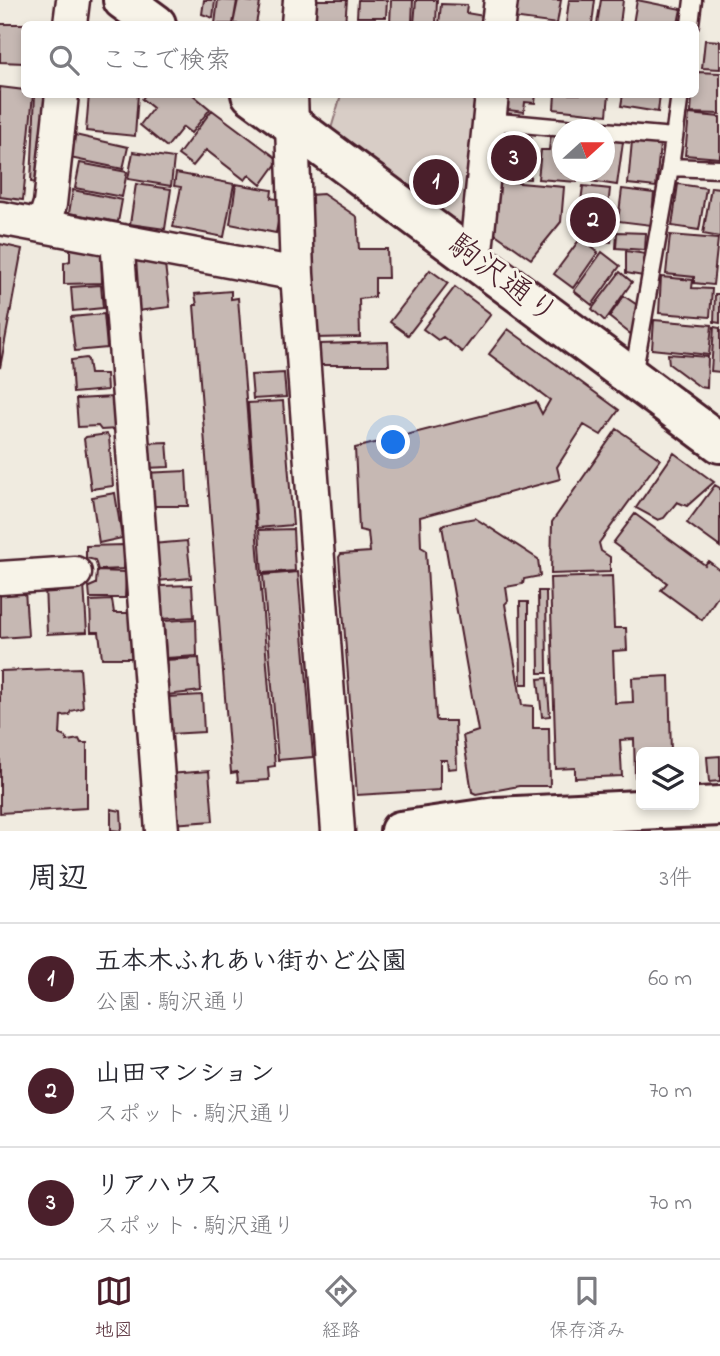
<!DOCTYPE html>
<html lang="ja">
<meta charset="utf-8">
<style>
body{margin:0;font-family:"Indie Flower","Klee One",sans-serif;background:#f7f7f7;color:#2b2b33}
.controls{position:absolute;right:21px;bottom:21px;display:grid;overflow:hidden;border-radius:10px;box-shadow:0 4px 10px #0003}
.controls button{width:63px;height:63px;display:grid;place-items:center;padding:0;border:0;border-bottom:2px solid #e1e1e2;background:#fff;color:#2b2b33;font:35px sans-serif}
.compass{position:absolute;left:552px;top:119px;width:63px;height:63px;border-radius:50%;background:#fff;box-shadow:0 4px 10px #0003;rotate:69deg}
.you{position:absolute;left:394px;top:443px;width:24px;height:24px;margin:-18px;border:5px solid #fff;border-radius:50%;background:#1a73e8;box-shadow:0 0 0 10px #1a73e833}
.badge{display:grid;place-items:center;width:46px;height:46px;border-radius:50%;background:#4a1f2b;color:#fff;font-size:23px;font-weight:700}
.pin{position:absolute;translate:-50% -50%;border:4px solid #fff;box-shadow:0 2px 7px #0006}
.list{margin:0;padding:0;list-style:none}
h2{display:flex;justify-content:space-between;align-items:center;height:91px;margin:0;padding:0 28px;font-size:30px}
h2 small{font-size:23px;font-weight:400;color:#7c7c81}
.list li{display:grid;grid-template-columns:46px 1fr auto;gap:21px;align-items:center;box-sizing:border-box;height:112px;padding:0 28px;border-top:2px solid #e1e1e2}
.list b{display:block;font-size:26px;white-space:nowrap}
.list p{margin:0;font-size:23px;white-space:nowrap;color:#7c7c81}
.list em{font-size:23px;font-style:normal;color:#7c7c81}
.icon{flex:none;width:38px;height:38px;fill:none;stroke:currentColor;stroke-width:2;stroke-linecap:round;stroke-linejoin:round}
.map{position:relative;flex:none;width:720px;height:831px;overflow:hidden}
.search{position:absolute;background:#fff;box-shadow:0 4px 10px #0003;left:21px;right:21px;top:21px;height:77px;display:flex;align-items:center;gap:18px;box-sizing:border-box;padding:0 24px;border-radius:10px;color:#7c7c81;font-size:26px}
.sheet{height:427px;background:#fff}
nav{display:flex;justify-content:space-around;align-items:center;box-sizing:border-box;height:98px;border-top:2px solid #e1e1e2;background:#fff;font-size:19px;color:#7c7c81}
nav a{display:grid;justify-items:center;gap:4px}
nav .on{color:#4a1f2b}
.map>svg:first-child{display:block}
.green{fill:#d8cdc6;stroke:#917678;stroke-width:2}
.building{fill:#c6b8b3;stroke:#4a1f2b;stroke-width:2}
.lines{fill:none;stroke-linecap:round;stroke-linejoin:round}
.service-casing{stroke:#4a1f2b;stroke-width:21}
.minor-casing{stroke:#4a1f2b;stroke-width:37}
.tertiary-casing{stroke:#4a1f2b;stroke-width:44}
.secondary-casing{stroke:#4a1f2b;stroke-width:44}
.service{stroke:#f7f3e8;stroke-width:16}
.minor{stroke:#f7f3e8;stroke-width:32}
.tertiary{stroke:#f7f3e8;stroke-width:38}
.secondary{stroke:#f7f3e8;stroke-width:38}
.labels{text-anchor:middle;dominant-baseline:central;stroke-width:6;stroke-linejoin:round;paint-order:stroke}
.street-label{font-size:32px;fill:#4a1f2b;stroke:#f7f3e8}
</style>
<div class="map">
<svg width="720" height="831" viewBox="0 0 720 831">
<rect width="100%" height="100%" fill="#f0ebe0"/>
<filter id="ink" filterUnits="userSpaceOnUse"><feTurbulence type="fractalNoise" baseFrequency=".0143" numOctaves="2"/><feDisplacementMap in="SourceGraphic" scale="14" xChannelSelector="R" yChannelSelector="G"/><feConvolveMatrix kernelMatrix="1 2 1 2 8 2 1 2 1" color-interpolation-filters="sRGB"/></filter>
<g filter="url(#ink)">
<path class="green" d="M341,95H481L468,235L331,129Z"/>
<path class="building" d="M204,0H215L213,18L202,14Z
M218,0L237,1L233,24H215Z
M238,0L260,3L256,24H233Z
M311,0H347L345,24H309Z
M358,0H387L386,17H357Z
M391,0H413L412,24H390Z
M416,0H437L436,24H414Z
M515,0H561L557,24L512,18Z
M569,0H595L592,24H566Z
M601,0H623L620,24H597Z
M637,0L681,9L678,24H633Z
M441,4L467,5L466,13L484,16V24H439Z
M0,24H25L24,63L0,62Z
M705,40L720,41V69L702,68Z
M696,72L720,73V114L691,113L692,94H696Z
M0,87L24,90V94H33L23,200L0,197Z
M35,94H51L48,185L31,182Z
M89,94H138L135,136L86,131Z
M146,94H192L210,109L191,133L183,127L167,147L140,125L153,108L142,99Z
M501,94H536L535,103L525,102L524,112L500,109Z
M555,94H609L607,115L554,109Z
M623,94H660L658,112L621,106Z
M212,110L279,160L261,185L249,175L245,180L206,150L193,166L178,155Z
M689,114L720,117V158L685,155Z
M551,133L562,135V172H578L577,182L538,179L541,150H549Z
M75,135L128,147L123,169L70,158Z
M497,136L532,138L530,179L495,177Z
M604,139L623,142L617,185L583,180L584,172H604Z
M632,141L660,144L656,187L628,184Z
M133,152L174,158L171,186L128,179Z
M80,163L127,172L122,197L75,188Z
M176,173L234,184L224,237L173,227L181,187L174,186Z
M496,181L564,187L561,222L531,259L491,231Z
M136,184L171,189L165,229L130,224Z
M236,184L272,190L271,198L282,200L276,233L230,224Z
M678,184L706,188L699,230L672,226Z
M583,186L610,189L606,226L613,227L611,242L592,240V234L577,233Z
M711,187L720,188V237L703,234Z
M622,189L654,193L651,225L618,221Z
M73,190L122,200L118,222L69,213Z
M323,194L357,217L359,249H387L388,278H375V297L359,299L360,337L315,338L309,195Z
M617,232L646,233L645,250L616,248Z
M670,235L718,239L713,285L694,283V277L666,274Z
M580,239L598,252L573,288L554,274Z
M0,244L22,249L0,368Z
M101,246L102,283L64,284V263L70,261V247Z
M626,251L646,254L643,276L626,273Z
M602,252L620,266L592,305L574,291Z
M164,256L170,307L129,312L130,260Z
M430,270L448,283L408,335L390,322Z
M620,272L632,282L605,321L592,309Z
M661,277L693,280L692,288L712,289L710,317L659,313Z
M101,285L103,308L73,311L71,287Z
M455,287L491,314L462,352L443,337L438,340L423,329Z
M231,291V299L238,298L275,766L268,767L269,780L238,782L237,772L231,773L194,305H197L195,294Z
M715,294H720V323L714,322Z
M624,296L640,307L633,336L609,317Z
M104,314L107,348L75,351L71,317Z
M654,320L712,325L709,355L652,349Z
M714,327L720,328V372L711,371Z
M508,329L619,410L601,435L584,425L557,467L560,479L420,517L421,547L426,550L436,719L438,721H455L457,768L448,769L447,760H440V790L357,795L339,557L341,554L370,552L368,532L359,530L355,448L536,402L542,414L550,400L489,354Z
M388,342L389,365H320V344Z
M668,354L708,357L707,388L700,387L669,364Z
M86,358L88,360L90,374H106L107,390L73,393L71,360Z
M284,373L286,397L253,399L251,375Z
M114,397L117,429L101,430L98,426L78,427L76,399Z
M283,401L293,525L257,528L248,403Z
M617,429L660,459L599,543L601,551L610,557V572L551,574L552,522Z
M107,434L109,437L113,486L91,489L84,439L86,437Z
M167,442L169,467L145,468L144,443Z
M674,453L714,482L687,506L677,502L664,518L658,520L636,508Z
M186,471L188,506H148L144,473Z
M715,485L720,488V547L687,523Z
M115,493L122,538L99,543L92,497Z
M635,514L705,565L708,561L720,570V593L702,620L661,590L667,583L613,543Z
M475,518L538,559L540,576L524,579L523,584L506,587L508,601L505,604L522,705L533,706V728H549L550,786H519L476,794L472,792L463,736L478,731L442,526L444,524Z
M293,529L295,571L262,573L259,530Z
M187,541L191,578L157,581L152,544Z
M124,545V569L98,570L95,560L86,558V546Z
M97,571L126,572L125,598H90L89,587L96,584Z
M298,572L313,757L278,760L263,575Z
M612,576L614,628H626L627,650L613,651L615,703L633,702L632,678L669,676L671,752H641V777H635L634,739L620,740L622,776L575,778V768L556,769L550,578Z
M84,584L87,632L47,634L45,585Z
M192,585L194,617L162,619L161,586Z
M25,590L28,636L0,638V591Z
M538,591H546L547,673H539Z
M112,600L114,613H130L133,658H102L99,632H91L90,601Z
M520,602H528V684H521Z
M196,619L197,656L166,658L164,621Z
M199,658L201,691L167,695L165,660Z
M80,668L83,708L71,711L69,715L61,716L60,735L66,737L67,741L79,739L81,743H87V808L0,813V671Z
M547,678L550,716L542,717L538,679Z
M202,695L204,732L169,734L167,697Z
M720,756V781L709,782L707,757Z
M209,771L213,821L172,824L168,774Z
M111,809L121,811L122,828L120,831L111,830Z"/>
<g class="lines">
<g class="service-casing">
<path id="service" d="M690,24L693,0
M489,121L586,130
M604,131L674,137
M670,167L720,169
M633,376L670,167L680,94"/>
</g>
<g class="minor-casing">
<path id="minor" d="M70,24L73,0
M298,24L300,0
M498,24L501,0
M291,94L297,274L338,831
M0,218L297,274
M43,225L50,204L62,94
M117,240L162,831
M475,261L492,94
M0,578L75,573"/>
</g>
<g class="tertiary-casing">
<path id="tertiary" d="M400,831L496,817L720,806"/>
</g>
<g class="secondary-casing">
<path id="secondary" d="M123,0L156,24
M251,94L720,443"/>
</g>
<use href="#service" class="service"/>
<use href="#minor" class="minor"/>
<use href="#tertiary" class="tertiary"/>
<use href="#secondary" class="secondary"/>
</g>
</g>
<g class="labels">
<g class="street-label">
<text transform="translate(502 281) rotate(37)">駒沢通り</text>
</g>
</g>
</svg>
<div class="controls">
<button><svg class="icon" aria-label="layers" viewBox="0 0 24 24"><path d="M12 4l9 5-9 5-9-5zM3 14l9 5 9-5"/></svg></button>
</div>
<svg class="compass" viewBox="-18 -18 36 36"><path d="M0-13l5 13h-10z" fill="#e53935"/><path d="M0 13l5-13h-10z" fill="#7c7c81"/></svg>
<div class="you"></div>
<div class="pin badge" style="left:436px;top:182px">1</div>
<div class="pin badge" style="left:593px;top:220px">2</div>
<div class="pin badge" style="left:514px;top:158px">3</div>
<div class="search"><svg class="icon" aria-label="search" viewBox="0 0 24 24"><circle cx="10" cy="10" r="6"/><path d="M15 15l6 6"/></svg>ここで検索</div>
</div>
<section class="sheet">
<h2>周辺<small>3件</small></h2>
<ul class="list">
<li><span class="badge">1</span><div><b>五本木ふれあい街かど公園</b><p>公園 · 駒沢通り</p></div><em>60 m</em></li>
<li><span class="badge">2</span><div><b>山田マンション</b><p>スポット · 駒沢通り</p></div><em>70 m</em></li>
<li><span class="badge">3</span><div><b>リアハウス</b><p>スポット · 駒沢通り</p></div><em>70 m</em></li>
</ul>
</section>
<nav>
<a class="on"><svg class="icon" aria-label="map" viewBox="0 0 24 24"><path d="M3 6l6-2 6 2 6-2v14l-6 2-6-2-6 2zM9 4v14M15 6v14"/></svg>地図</a>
<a><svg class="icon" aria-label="directions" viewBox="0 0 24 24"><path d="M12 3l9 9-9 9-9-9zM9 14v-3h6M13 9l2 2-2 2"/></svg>経路</a>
<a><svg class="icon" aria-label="saved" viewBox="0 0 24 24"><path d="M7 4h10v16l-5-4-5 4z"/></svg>保存済み</a>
</nav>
